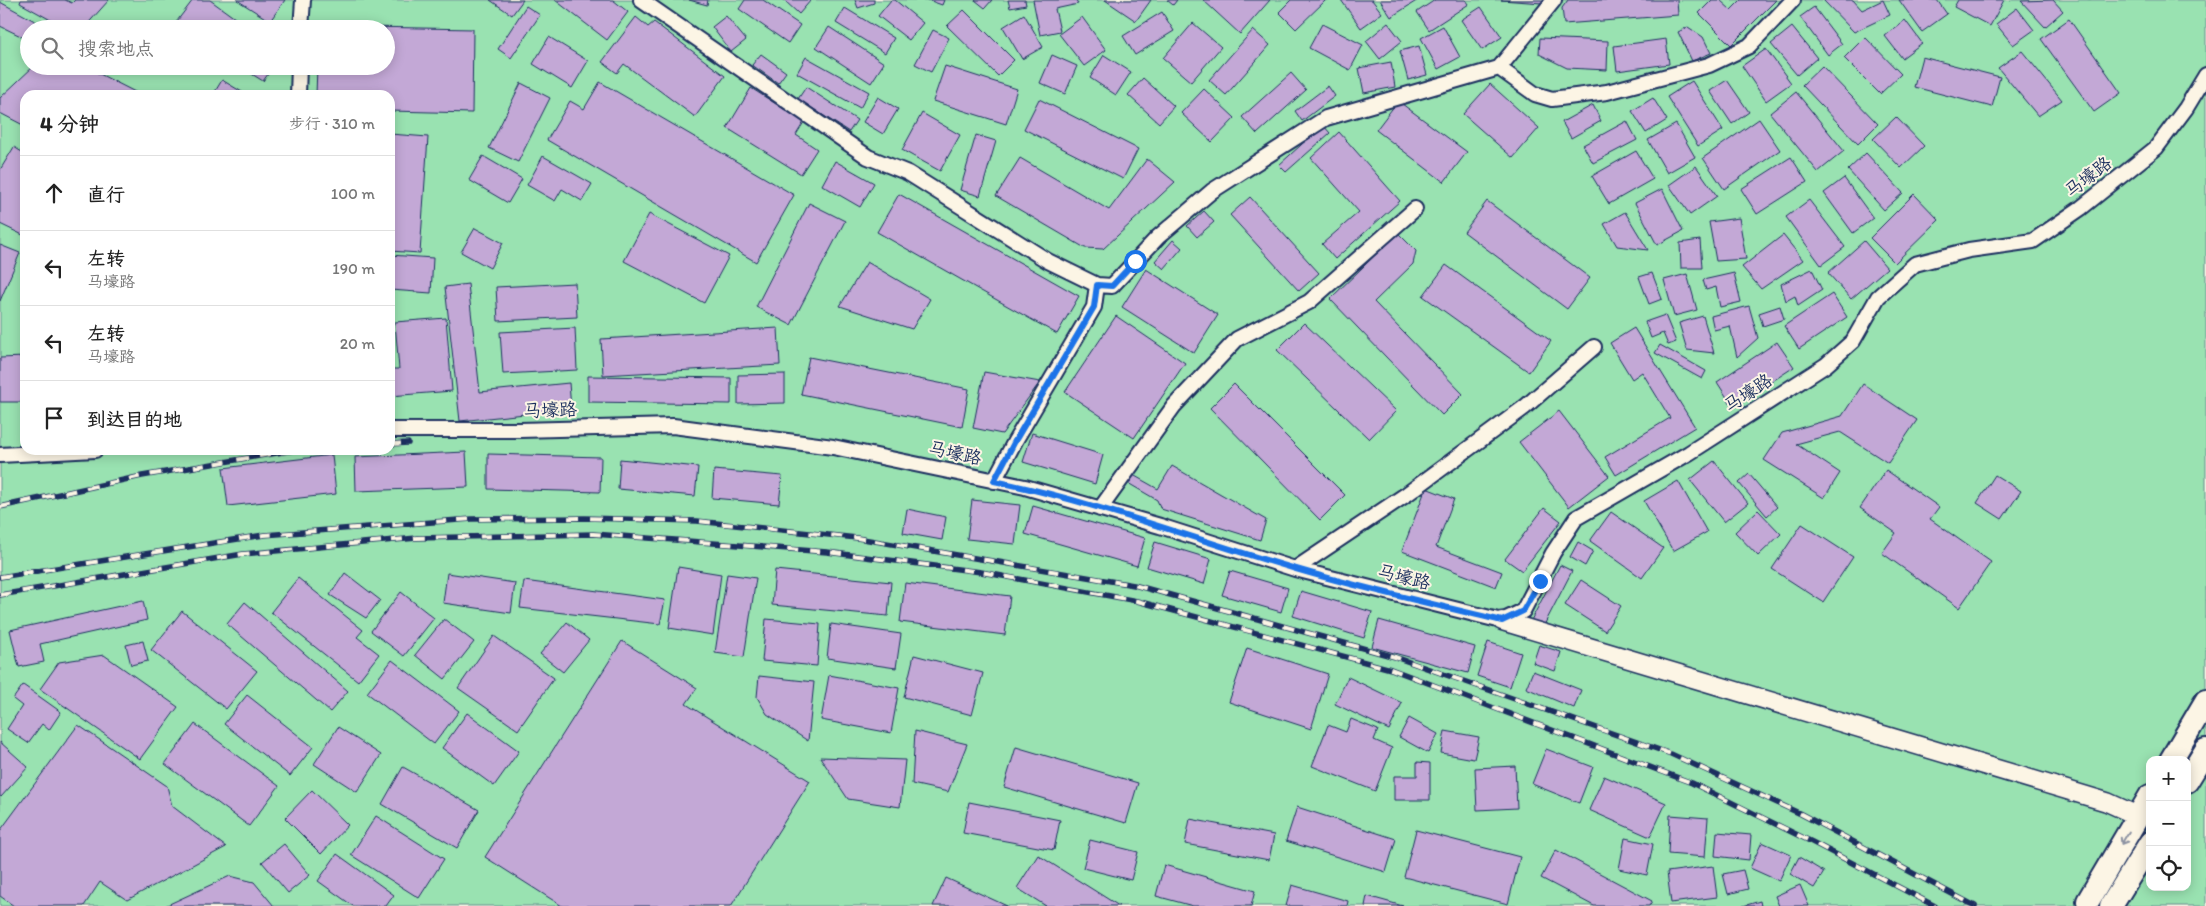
<!DOCTYPE html>
<html lang="zh">
<meta charset="utf-8">
<style>
body{margin:0;font-family:Itim,"LXGW WenKai TC",sans-serif;background:#f6f6f6;color:#222}
.controls{position:absolute;right:15px;bottom:15px;display:grid;overflow:hidden;border-radius:10px;box-shadow:0 2px 12px #0003}
.controls button{width:45px;height:45px;display:grid;place-items:center;padding:0;border:0;border-bottom:1px solid #e0e0e0;background:#fff;color:#222;font:25px sans-serif}
.stop{position:absolute;width:15px;height:15px;margin:-11px;border:4px solid #1a73e8;border-radius:50%;background:#fff}
.stop.end{background:#1a73e8;border-color:#fff;box-shadow:0 1px 5px #0008}
.list{margin:0;padding:0;list-style:none}
h2{display:flex;justify-content:space-between;align-items:center;height:65px;margin:0;padding:0 20px;font-size:21px}
h2 small{font-size:16px;font-weight:400;color:#767676}
.list li{display:grid;grid-template-columns:32px 1fr auto;gap:15px;align-items:center;box-sizing:border-box;height:75px;padding:0 20px;border-top:1px solid #e0e0e0}
.list b{display:block;font-size:19px;white-space:nowrap}
.list p{margin:0;font-size:16px;white-space:nowrap;color:#767676}
.list em{font-size:16px;font-style:normal;color:#767676}
.icon{flex:none;width:28px;height:28px;fill:none;stroke:currentColor;stroke-width:2;stroke-linecap:round;stroke-linejoin:round}
.map{position:relative;flex:none;width:2206px;height:906px;overflow:hidden}
.search{position:absolute;background:#fff;box-shadow:0 2px 12px #0003;left:20px;top:20px;width:375px;height:55px;display:flex;align-items:center;gap:12px;box-sizing:border-box;padding:0 18px;border-radius:28px;color:#767676;font-size:19px}
.panel{position:absolute;background:#fff;box-shadow:0 2px 12px #0003;left:20px;top:90px;width:375px;height:365px;border-radius:15px}
.map>svg:first-child{display:block}
.green{fill:#99e2b1;stroke:#5a8888;fill-rule:evenodd}
.building{fill:#c3a8d6;stroke:#1b2f5e}
.lines{fill:none;stroke-linecap:round;stroke-linejoin:round}
.minor-casing{stroke:#1b2f5e;stroke-width:18}
.tertiary-casing{stroke:#1b2f5e;stroke-width:21}
.primary-casing{stroke:#1b2f5e;stroke-width:26}
.minor{stroke:#fcf5e5;stroke-width:14}
.tertiary{stroke:#fcf5e5;stroke-width:18}
.primary{stroke:#fcf5e5;stroke-width:22}
.rail-casing{stroke:#1b2f5e;stroke-width:5.5}
.rail{stroke:#fcf5e5;stroke-width:4;stroke-dasharray:11;stroke-linecap:butt}
.oneway{stroke:#8c92a2}
.route{stroke:#1a73e8;stroke-width:6}
.labels{text-anchor:middle;dominant-baseline:central;stroke-width:4;stroke-linejoin:round;paint-order:stroke}
.street-label{font-size:18px;fill:#1b2f5e;stroke:#fcf5e5}
</style>
<div class="map">
<svg width="2206" height="906" viewBox="0 0 2206 906">
<rect width="100%" height="100%" fill="#fcf5e5"/>
<filter id="ink" filterUnits="userSpaceOnUse"><feTurbulence type="fractalNoise" baseFrequency=".02" numOctaves="2"/><feDisplacementMap in="SourceGraphic" scale="10" xChannelSelector="R" yChannelSelector="G"/><feConvolveMatrix kernelMatrix="1 2 1 2 8 2 1 2 1" color-interpolation-filters="sRGB"/></filter>
<g filter="url(#ink)">
<path class="green" d="M0,0H2206V906H0ZM29,29H386V66H29ZM25,95H390V450H25ZM2150,760H2187V887H2150Z"/>
<path class="building" d="M21,0H65L72,3L75,0H109L83,29H67L20,3Z
M193,0H210L250,29H179L174,25Z
M237,0H285L270,21Z
M490,0H523L512,15Z
M555,0H613L628,12L607,40Z
M689,0H708L707,5Z
M745,0H763L800,25L788,43L739,9Z
M784,0H811L799,14Z
M855,0H874V3L858,8Z
M891,0H895L923,23L909,40L878,16Z
M928,0H944L942,5Z
M975,0H992L985,8Z
M1008,0H1025L1026,5L1010,8Z
M1033,0H1076L1078,4L1055,9L1060,31L1040,35Z
M1105,0H1151L1136,21Z
M1167,0H1177L1173,5Z
M1203,0H1270L1240,34Z
M1291,0H1326L1296,29L1279,12Z
M1341,0H1372L1382,13L1361,28Z
M1380,0H1418L1391,17Z
M1435,0H1466L1469,4L1429,30L1417,12Z
M1501,0H1544L1542,3Z
M1568,0H1677L1678,15L1564,24L1562,8Z
M1712,0H1720L1731,10L1741,0H1776L1731,45L1699,13Z
M1823,0H1853L1862,10L1883,0L1890,15L1854,32Z
M1899,0H1937L1947,14L1922,32Z
M1958,0H2004L1990,26L1954,7Z
M2053,0L2063,11L2045,27L2021,1Z
M0,2L42,25L40,29H29V40L0,26Z
M526,6L540,15L511,58L498,49Z
M1481,7L1502,37L1482,50L1461,20Z
M1814,7L1842,44L1828,55L1800,17Z
M845,8L894,38L885,53L836,23Z
M2017,8L2034,30L2013,45L1996,24Z
M964,10L1014,60L998,76L947,26Z
M1162,12L1174,31L1135,55L1123,36Z
M1024,14L1043,47L1022,59L1003,27Z
M726,16L746,40L731,52L712,27Z
M636,17L648,27L654,22L725,76L695,117L624,64L617,73L602,62Z
M1082,17L1106,50L1084,66L1059,34Z
M2069,19L2121,93L2094,112L2041,39Z
M1905,20L1922,43L1902,58L1885,36Z
M1193,23L1221,47L1191,82L1163,58Z
M1388,23L1402,41L1380,59L1366,41Z
M1322,24L1363,45L1350,70L1309,48Z
M317,26L473,29L472,113L390,111V95H316L317,66H386V29H317Z
M1443,26L1460,57L1438,69L1421,38Z
M829,27L884,63L871,83L816,47Z
M1688,27L1703,37L1711,53L1692,61L1678,32Z
M1792,27L1817,58L1797,75L1771,44Z
M933,30L949,38L931,72L915,64Z
M1253,30L1270,45L1226,95L1209,80Z
M549,37L588,61L572,88L533,64Z
M1865,37L1901,74L1880,94L1844,58Z
M1540,38L1608,41L1607,70L1567,68L1539,54Z
M1666,39L1669,64L1617,71L1614,46Z
M1419,46L1427,75L1408,80L1400,51Z
M1766,49L1791,83L1766,101L1742,66Z
M2022,51L2062,100L2038,116L1998,68Z
M761,54L786,72L778,83L752,65Z
M1052,55L1077,66L1065,94L1040,83Z
M1104,55L1131,72L1116,95L1090,78Z
M806,57L869,92L860,108L797,73Z
M1922,57L2000,77L1992,107L1914,87Z
M1391,62L1395,87L1364,93L1359,68Z
M34,66H84L141,95H25V126L0,113V98Z
M239,66H274L263,81Z
M945,66L1017,89L1006,124L933,101Z
M1822,66L1878,124L1858,144L1802,85Z
M1291,73L1306,90L1257,134L1242,117Z
M1143,78L1174,106L1159,123L1128,95Z
M222,80L247,95H213Z
M1727,80L1749,112L1732,124L1710,91Z
M1692,81L1723,130L1698,146L1667,97Z
M600,82L794,195L756,262L547,140L570,101L584,109Z
M521,83L550,98L518,162L489,148Z
M1490,84L1539,128L1513,158L1463,114Z
M1328,86L1335,96L1302,121L1295,111Z
M806,87L857,120L849,132L798,99Z
M751,88L804,122L796,135L817,149L801,174L727,128Z
M1204,89L1235,118L1212,142L1181,113Z
M1796,92L1844,151L1818,172L1770,113Z
M878,97L898,109L883,134L863,122Z
M1653,98L1667,120L1646,133L1632,111Z
M1039,99L1138,149L1123,179L1024,129Z
M1398,101L1467,152L1444,182L1376,130Z
M1593,105L1601,121L1571,138L1562,122Z
M922,113L960,135L940,171L902,150Z
M1896,117L1924,146L1901,168L1873,139Z
M1759,119L1780,150L1724,189L1703,158Z
M1627,121L1637,140L1593,163L1583,145Z
M1676,124L1695,157L1667,173L1648,140Z
M1323,125L1330,133L1286,172L1279,165Z
M1339,132L1400,201L1335,259L1322,244L1359,212L1311,158Z
M390,134L428,137L420,253L390,251Z
M976,135L996,141L980,196L960,190Z
M14,147L25,154V236L0,224V170Z
M1636,151L1653,179L1609,204L1592,176Z
M1866,153L1903,193L1884,210L1848,170Z
M483,156L522,179L508,203L469,180Z
M543,156L592,184L582,201L562,189L555,201L527,185Z
M1791,157L1807,182L1757,214L1741,189Z
M1020,158L1109,210L1147,159L1175,182L1103,249L1085,248L996,196Z
M835,161L874,183L860,207L822,185Z
M1696,166L1717,196L1690,215L1669,185Z
M1844,178L1873,218L1853,233L1824,193Z
M1662,189L1683,231L1657,245L1635,203Z
M899,194L1079,296L1057,334L877,232Z
M1914,194L1939,220L1895,263L1870,238Z
M1250,197L1319,273L1299,291L1230,215Z
M1809,200L1845,247L1821,265L1786,217Z
M1487,201L1590,278L1567,309L1464,232Z
M809,203L845,221L791,325L756,307Z
M1204,211L1214,222L1197,237L1187,226Z
M1625,212L1648,250L1617,246L1604,224Z
M649,214L729,256L704,303L624,261Z
M1739,218L1746,259L1716,261L1709,222Z
M475,228L503,243L490,268L461,252Z
M1398,233L1416,251L1413,264L1374,302L1463,394L1442,415L1330,299Z
M1783,235L1803,260L1761,289L1742,267Z
M1173,240L1182,248L1164,269L1155,261Z
M1700,240L1702,268H1681L1680,243Z
M1864,241L1887,268L1851,299L1828,273Z
M0,245L20,253L0,301Z
M390,255L433,258L431,293L390,290Z
M867,262L930,299L912,329L840,306Z
M1446,265L1551,341L1529,372L1423,296Z
M1146,269L1218,315L1194,353L1122,307Z
M1812,269L1822,290L1798,306L1795,296L1786,301L1781,284Z
M1652,273L1662,299L1649,304L1639,277Z
M1734,273L1741,302L1720,307L1716,287L1706,290L1703,280Z
M1687,274L1697,310L1674,316L1664,280Z
M575,283L577,317L498,321L496,287Z
M468,284L480,392L569,383L571,409L460,421L445,287Z
M1832,294L1847,317L1799,349L1784,326Z
M1749,306L1758,338L1737,357L1730,326L1714,330L1711,316Z
M1780,306L1784,319L1763,326L1759,313Z
M1665,315L1676,342L1668,345L1663,333L1651,338L1645,322Z
M1116,316L1185,363L1134,438L1065,392Z
M1703,316L1714,353L1687,350L1679,323Z
M446,318L452,391L390,396V369H399L395,322Z
M1304,323L1396,411L1369,439L1277,350Z
M575,328L577,370L503,374L500,332Z
M778,328L780,365L603,375L601,339Z
M1634,328L1695,427L1616,475L1605,457L1670,418L1642,372L1632,379L1610,343Z
M1777,342L1794,367L1733,407L1717,382Z
M1660,345L1706,371L1702,379L1655,353Z
M25,357V402H0V358Z
M809,357L969,389L962,427L801,394Z
M984,372L1040,382L1002,434L973,428Z
M785,374V403L738,404V375Z
M588,376L731,378V404L588,402Z
M1234,384L1345,495L1320,520L1210,408Z
M1863,384L1917,420L1888,463L1840,432L1796,444L1840,473L1824,498L1764,460L1782,433L1842,416Z
M1559,411L1609,476L1569,507L1519,442Z
M1032,433L1103,455L1095,484L1023,462Z
M466,452L468,487L356,491L355,457Z
M488,454L601,457L600,492L488,489Z
M332,455L336,494L228,506L223,468Z
M620,459L698,467L695,496L618,489Z
M1714,461L1748,503L1724,522L1690,480Z
M1172,466L1266,520L1260,540L1161,509L1157,500L1121,479L1126,471L1158,489Z
M714,470L782,476L779,504L712,498Z
M1886,470L1939,507L1930,519L1991,562L1959,608L1882,553L1896,533L1860,508Z
M1749,474L1777,507L1767,516L1739,483Z
M1995,475L2021,491L2002,519L1977,503Z
M1678,481L1707,532L1673,551L1644,501Z
M1426,488L1454,499L1436,547L1502,572L1496,587L1402,551Z
M972,500L1020,505L1015,544L967,539Z
M1033,506L1145,538L1137,566L1025,534Z
M1544,508L1561,521L1522,571L1505,559Z
M907,509L946,517L942,540L903,533Z
M1758,510L1781,534L1758,556L1735,532Z
M1611,512L1663,548L1642,578L1590,541Z
M1802,524L1853,557L1823,602L1772,569Z
M1155,542L1211,559L1204,584L1147,567Z
M1578,542L1593,551L1585,566L1570,557Z
M1560,565L1572,571L1539,635L1527,628Z
M678,567L721,574L713,635L669,628Z
M775,570L891,582L888,616L772,605Z
M1230,571L1288,588L1281,612L1222,595Z
M345,573L380,600L366,618L330,595Z
M447,573L515,583L511,613L443,603Z
M727,574L756,578L744,657L715,653Z
M298,578L363,630L357,637L379,654L358,681L271,612Z
M1581,580L1621,606L1605,631L1565,605Z
M524,581L665,600L660,624L520,608Z
M905,583L1010,596L1005,635L900,622Z
M1301,591L1372,612L1364,638L1293,616Z
M401,592L434,618L404,656L371,631Z
M143,601L147,620L40,644L44,662L19,667L10,630Z
M245,602L348,691L330,712L227,624Z
M182,611L257,671L226,709L151,650Z
M444,619L474,642L445,679L415,655Z
M766,619L820,624L817,666L762,661Z
M1379,620L1475,647L1468,673L1372,647Z
M567,622L589,640L563,672L540,654Z
M831,624L901,634L896,668L827,658Z
M494,636L554,678L518,730L458,688Z
M143,641L148,661L131,665L126,645Z
M622,641L697,688L686,704L810,781L731,906H562L485,857Z
M1488,642L1521,653L1510,687L1477,676Z
M1539,645L1561,652L1555,671L1533,663Z
M1247,648L1328,674L1311,729L1229,702Z
M104,655L178,707L140,759L40,689L59,662Z
M914,655L983,673L972,715L904,697Z
M392,660L459,711L434,744L367,693Z
M1533,671L1581,690L1574,708L1526,688Z
M829,675L899,688L891,733L821,720Z
M759,676L814,682L808,741L767,714L757,697Z
M1348,677L1402,703L1389,730L1335,704Z
M23,685L61,712L49,730L42,724L28,743L7,729L22,706L13,699Z
M247,695L313,747L290,776L224,724Z
M467,713L519,751L494,786L442,748Z
M1409,718L1438,734L1428,753L1399,737Z
M1351,719L1378,730L1374,740L1392,748L1375,791L1312,766L1328,725L1346,732Z
M195,724L279,786L249,826L165,764Z
M78,725L167,786L172,806L226,847L127,900L100,882L84,906H14L0,896V831Z
M338,727L381,755L357,792L314,764Z
M915,731L967,744L948,792L912,784Z
M1445,731L1479,737L1474,759L1441,753Z
M0,742L28,767L1,797L0,796Z
M1016,747L1138,783L1126,823L1004,787Z
M1546,749L1593,767L1579,803L1532,784Z
M820,757L905,760L900,807L848,799Z
M1417,762L1430,763V800H1394V776H1417Z
M1515,766L1517,808L1477,810L1475,768Z
M403,767L479,810L457,848L382,804Z
M1604,776L1666,803L1650,837L1589,810Z
M312,790L348,825L321,854L285,818Z
M969,802L1060,820L1054,850L963,833Z
M1297,807L1396,839L1386,872L1286,841Z
M1670,815L1708,818L1705,857L1668,854Z
M376,816L444,859L419,898L351,855Z
M1190,819L1274,835L1269,860L1185,844Z
M1416,830L1520,857L1508,904L1404,877Z
M1717,832L1751,835L1749,860L1715,856Z
M1625,838L1653,844L1647,875L1619,869Z
M1090,840L1138,852L1131,880L1083,868Z
M1762,842L1791,855L1779,881L1750,868Z
M284,844L310,875L288,893L262,862Z
M1556,850L1652,901L1649,906H1594L1541,878Z
M337,854L394,895L386,906H353L318,881Z
M1038,855L1119,906H1046L1017,888Z
M1799,857L1824,872L1814,888L1790,874Z
M1164,865L1255,891L1251,906H1193L1156,896Z
M1713,866L1717,897L1671,903L1667,872Z
M1743,870L1748,889L1728,894L1723,874Z
M230,876L254,882L274,906H165Z
M946,878L1007,906H933Z
M1292,885L1348,901L1347,906H1286Z
M1800,885L1809,906H1779L1775,896Z
M1367,896L1403,906H1365Z
M1760,901L1761,906H1743Z"/>
<g class="lines">
<g class="minor-casing">
<path id="minor" d="M641,0L868,157L908,173L1048,261L1097,285L1094,307L1015,441L994,481
M301,29L303,0
M1499,68L1554,0
M298,95L299,66
M1097,285L1112,286L1158,237L1212,191L1326,118L1499,68L1535,94L1552,99L1607,92L1709,65L1749,46L1793,0
M390,430H520L673,426L833,447L1025,487L1160,526L1295,569L1502,621L1523,611L1553,553L1576,518L1689,453L1826,365L1853,341L1878,297L1915,264L1969,250L2033,241L2081,208L2156,148L2186,108L2206,75
M0,455L95,450
M1100,509L1174,406L1237,339L1309,302L1415,209
M1295,569L1407,494L1525,407L1594,347"/>
</g>
<g class="tertiary-casing">
<path id="tertiary" d="M1502,621L2107,802L2138,816"/>
</g>
<g class="primary-casing">
<path id="primary" d="M2171,760L2206,701
M2187,781L2206,750
M2088,901L2150,796
M2111,906L2150,843"/>
</g>
<use href="#minor" class="minor"/>
<use href="#tertiary" class="tertiary"/>
<use href="#primary" class="primary"/>
<g class="rail-casing">
<path id="rail" d="M390,444L408,443
M0,507L142,476L294,450
M0,577L264,535L472,519L585,518L697,521L857,538L1134,585L1395,657L1671,754L1801,814L1975,906
M0,595L243,554L417,538L506,536L593,534L675,540L827,552L981,572L1137,601L1391,669L1692,783L1812,842L1935,906"/>
</g>
<use href="#rail" class="rail"/>
</g>
<defs><path id="oneway-shaft" d="M-6 0H5M1.5-3L5.5 0L1.5 3" fill="none" stroke-width="1.6" stroke-linecap="round" stroke-linejoin="round" transform="scale(1.25)"/></defs>
<use class="oneway" href="#oneway-shaft" transform="translate(2125 838) rotate(121)"/>
</g>
<g class="lines" filter="url(#ink)">
<path class="route" d="M1135,261L1112,286L1097,285L1094,307L1015,441L994,481C1097,502 1196,540 1296,569C1364,589 1434,604 1502,621L1523,611L1540,581"/>
</g>
<g class="labels">
<g class="street-label">
<text transform="translate(2088 177) rotate(-38)">马壕路</text>
<text transform="translate(1748 393) rotate(-34)">马壕路</text>
<text transform="translate(550 410) rotate(-2)">马壕路</text>
<text transform="translate(955 453) rotate(12)">马壕路</text>
<text transform="translate(1404 577) rotate(14)">马壕路</text>
</g>
</g>
</svg>
<div class="controls">
<button>+</button>
<button>−</button>
<button><svg class="icon" aria-label="locate" viewBox="0 0 24 24"><circle cx="12" cy="12" r="6"/><path d="M12 2v4M12 18v4M2 12h4M18 12h4"/></svg></button>
</div>
<div class="stop" style="left:1135px;top:261px"></div>
<div class="stop end" style="left:1540px;top:581px"></div>
<div class="search"><svg class="icon" aria-label="search" viewBox="0 0 24 24"><circle cx="10" cy="10" r="6"/><path d="M15 15l6 6"/></svg>搜索地点</div>
<section class="panel">
<h2>4 分钟<small>步行 · 310 m</small></h2>
<ul class="list">
<li><svg class="icon" aria-label="ahead" viewBox="0 0 24 24"><path d="M12 20V5M6 11l6-6 6 6"/></svg><div><b>直行</b></div><em>100 m</em></li>
<li><svg class="icon" aria-label="left" viewBox="0 0 24 24"><path d="M17 20v-9H6M10 6l-5 5 5 5"/></svg><div><b>左转</b><p>马壕路</p></div><em>190 m</em></li>
<li><svg class="icon" aria-label="left" viewBox="0 0 24 24"><path d="M17 20v-9H6M10 6l-5 5 5 5"/></svg><div><b>左转</b><p>马壕路</p></div><em>20 m</em></li>
<li><svg class="icon" aria-label="arrive" viewBox="0 0 24 24"><path d="M6 21V4h12l-3 4 3 4H6"/></svg><div><b>到达目的地</b></div></li>
</ul>
</section>
</div>
